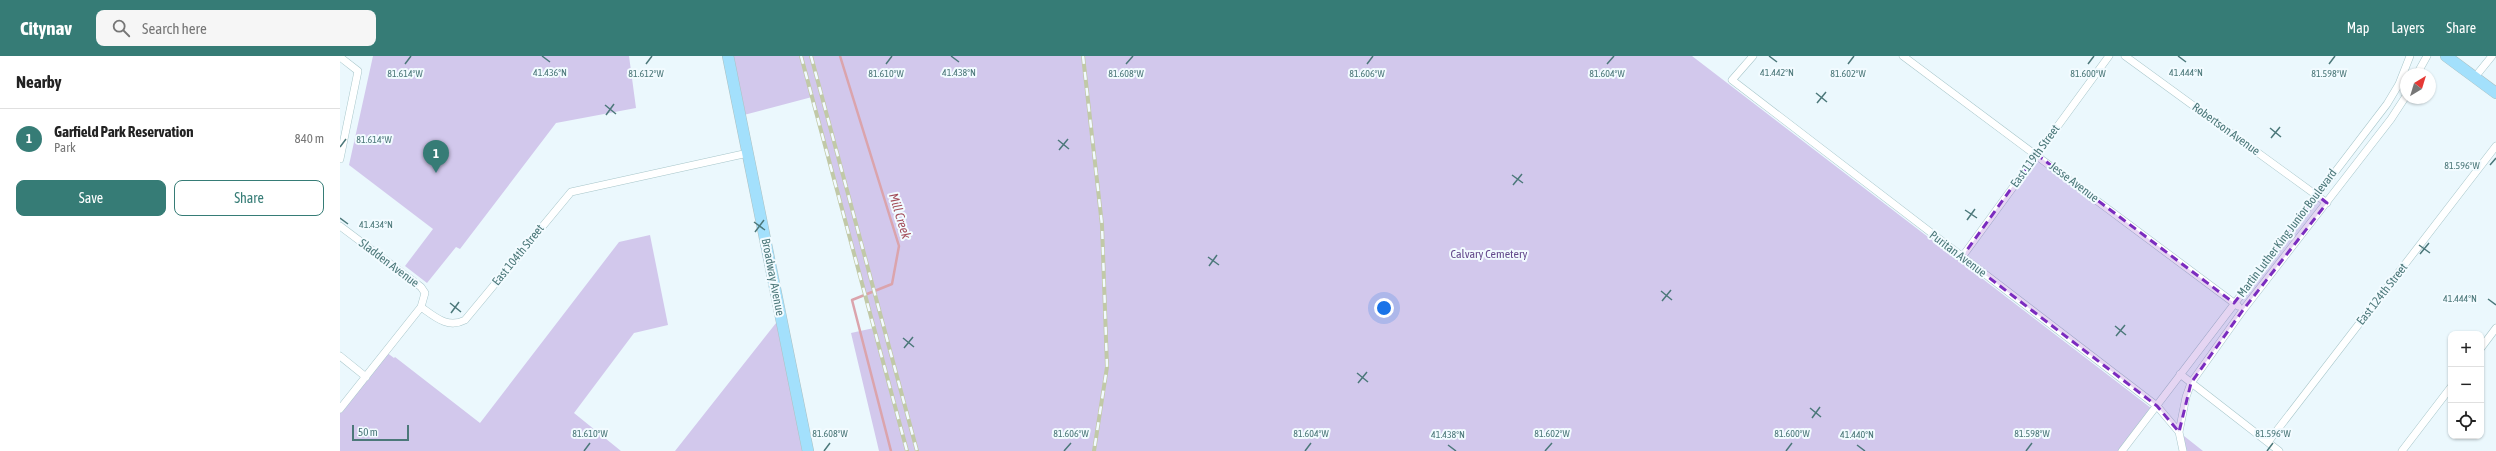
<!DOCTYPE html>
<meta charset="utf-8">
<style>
body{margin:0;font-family:"Asap Condensed",sans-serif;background:#f6f6f6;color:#222}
.controls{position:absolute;right:12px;bottom:12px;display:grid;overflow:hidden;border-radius:8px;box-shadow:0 1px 3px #0004}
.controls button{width:36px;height:36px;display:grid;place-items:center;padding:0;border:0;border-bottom:1px solid #e0e0e0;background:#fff;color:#222;font:20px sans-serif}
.compass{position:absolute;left:2060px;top:12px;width:36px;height:36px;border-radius:50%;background:#fff;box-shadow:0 1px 3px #0004;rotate:38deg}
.scale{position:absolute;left:12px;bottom:10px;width:57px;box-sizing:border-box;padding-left:4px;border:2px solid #4c787a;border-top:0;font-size:11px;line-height:14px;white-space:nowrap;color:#4c787a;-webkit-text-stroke:3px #f2fbff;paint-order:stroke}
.you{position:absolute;left:1044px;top:252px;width:14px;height:14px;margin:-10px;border:3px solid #fff;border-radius:50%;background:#1a73e8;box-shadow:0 0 0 6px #1a73e833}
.badge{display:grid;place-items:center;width:26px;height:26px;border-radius:50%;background:#367c76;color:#fff;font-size:13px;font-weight:700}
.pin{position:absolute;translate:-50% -33px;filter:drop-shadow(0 1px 2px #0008)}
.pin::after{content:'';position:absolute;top:21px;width:14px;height:12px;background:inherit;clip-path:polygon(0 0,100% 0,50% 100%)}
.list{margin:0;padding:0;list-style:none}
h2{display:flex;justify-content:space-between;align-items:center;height:52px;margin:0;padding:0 16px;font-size:17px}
h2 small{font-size:13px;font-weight:400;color:#767676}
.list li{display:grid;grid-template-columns:26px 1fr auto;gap:12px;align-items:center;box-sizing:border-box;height:60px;padding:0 16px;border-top:1px solid #e0e0e0}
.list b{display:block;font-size:15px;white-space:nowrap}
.list p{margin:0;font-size:13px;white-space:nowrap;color:#767676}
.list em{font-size:13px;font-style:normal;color:#767676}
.actions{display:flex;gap:8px;padding:12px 16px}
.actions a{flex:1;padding:9px 0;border:1px solid #367c76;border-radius:8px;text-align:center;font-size:14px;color:#367c76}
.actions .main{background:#367c76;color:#fff}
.icon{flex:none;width:22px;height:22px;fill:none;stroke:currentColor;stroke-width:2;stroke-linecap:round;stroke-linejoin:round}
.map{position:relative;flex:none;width:2156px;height:395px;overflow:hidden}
header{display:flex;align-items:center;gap:24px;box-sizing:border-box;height:56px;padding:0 20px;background:#367c76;color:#fff}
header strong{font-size:19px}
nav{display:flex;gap:22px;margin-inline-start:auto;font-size:14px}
.search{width:280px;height:36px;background:#f6f6f6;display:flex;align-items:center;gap:10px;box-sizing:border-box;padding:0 14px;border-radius:8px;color:#767676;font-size:15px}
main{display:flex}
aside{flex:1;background:#fff}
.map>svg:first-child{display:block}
.green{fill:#d2c8ec}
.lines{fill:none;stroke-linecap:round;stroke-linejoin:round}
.stream{stroke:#dba4ac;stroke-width:2.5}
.street-casing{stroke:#a7c6ca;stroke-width:8}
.primary-casing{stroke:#adc1c2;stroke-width:12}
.street{stroke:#fff;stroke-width:7}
.primary{stroke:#a3e0fc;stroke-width:11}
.rail-casing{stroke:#c1c9a7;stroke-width:4}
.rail{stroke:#f2fbff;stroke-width:2.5;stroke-dasharray:8;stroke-linecap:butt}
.marked{fill:#7b2cbf;fill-opacity:0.2;stroke:#7b2cbf;stroke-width:3;stroke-dasharray:8 5;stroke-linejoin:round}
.ticks{fill:none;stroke:#4c787a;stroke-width:1.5}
.labels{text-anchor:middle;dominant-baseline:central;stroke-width:4;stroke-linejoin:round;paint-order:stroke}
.street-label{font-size:12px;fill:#4c787a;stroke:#f2fbff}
.park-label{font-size:12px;fill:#64498c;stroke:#f2fbff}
.water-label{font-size:13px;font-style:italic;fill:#a44e5a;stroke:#f2fbff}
.ticks-label{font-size:10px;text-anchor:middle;fill:#4c787a;stroke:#f2fbff;stroke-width:4;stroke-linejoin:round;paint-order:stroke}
</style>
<header>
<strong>Citynav</strong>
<div class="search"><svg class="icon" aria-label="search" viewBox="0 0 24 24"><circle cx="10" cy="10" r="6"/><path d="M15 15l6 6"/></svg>Search here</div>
<nav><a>Map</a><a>Layers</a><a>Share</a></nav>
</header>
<main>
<aside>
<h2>Nearby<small></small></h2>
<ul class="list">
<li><span class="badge">1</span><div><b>Garfield Park Reservation</b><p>Park</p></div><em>840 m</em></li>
</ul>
<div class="actions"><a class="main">Save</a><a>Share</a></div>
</aside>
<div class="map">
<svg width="2156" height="395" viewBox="0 0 2156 395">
<rect width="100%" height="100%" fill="#ebf8fd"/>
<path class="green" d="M33,0H289L296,52L216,67L120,193L116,191L87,227L65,210L93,173L9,109Z
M388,0H1352L1811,352L1779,395H539L511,277L534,272L472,41L400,60Z
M310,179L328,269L294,277L234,357L281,395H0V353L46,296L54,302L55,301L140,367L279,186Z
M440,262L468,395H335Z
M1839,376L1863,395H1843Z"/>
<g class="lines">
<path class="stream" d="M500,0L559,190L552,228L512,244L551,395"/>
<g class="street-casing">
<path id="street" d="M1413,0L1392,24L1817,350L1839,376
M1563,0L1898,250
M1785,0L1987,147
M0,1L18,15L0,103
M2077,18L2087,0
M2135,21L2152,0
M0,170L81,231L85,237L81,251L0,353
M1622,201L1769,0
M81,251C95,261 108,273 125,264L231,136L408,97
M2141,292L2156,272
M0,300L26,321
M1840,318L1939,395
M1928,386L2156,90
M1782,395L2047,48L2059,28L2070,0
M1843,395L1839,376L1846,341L1851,327L1903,254L2051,63L2066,40
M2062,395L2111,331"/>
</g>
<g class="primary-casing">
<path id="primary" d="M388,0L468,395
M2106,0L2156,37"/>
</g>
<use href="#street" class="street"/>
<use href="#primary" class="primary"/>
<g class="rail-casing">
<path id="rail" d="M461,0L567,395
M471,0L577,395
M743,0L762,169L767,311L754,395"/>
</g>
<use href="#rail" class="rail"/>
</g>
<path class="marked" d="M1696,98L1894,247L1977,139L1987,147L1903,254L1851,327L1839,376L1817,350L1622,201Z"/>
<path class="ticks" d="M202,0L210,6M611,0L619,6M1429,0L1437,6M1838,0L1846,6M65,8L71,0M306,8L312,0M546,8L552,0M786,8L793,0M1027,8L1033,0M1267,8L1274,0M1508,8L1514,0M1748,8L1754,0M1989,8L1995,0M1476,37L1487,46M1477,47L1486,36M265,49L276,58M266,59L274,48M1930,72L1941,81M1931,82L1940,71M718,84L729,93M0,91L6,83M719,94L728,83M2150,109L2156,102M1172,119L1183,127M1173,129L1182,118M1625,154L1637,162M0,162L8,168M1627,164L1635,153M414,166L425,174M415,176L424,164M2079,189L2090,197M2080,198L2089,187M868,201L879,209M869,210L877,199M1321,235L1332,244M2148,243L2156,249M1322,245L1331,234M110,247L121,256M111,257L119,246M1775,270L1786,279M1776,280L1785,269M563,282L574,291M564,292L573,281M1017,317L1028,326M1018,327L1027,316M1470,352L1481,361M1472,362L1480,351M1108,389L1116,395M1517,389L1525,395M244,395L250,387M484,395L490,387M724,395L731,387M965,395L971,387M1205,395L1212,387M1446,395L1452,387M1686,395L1692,387M1927,395L1933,387"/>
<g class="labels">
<g class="street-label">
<text transform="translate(1886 73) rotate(36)">Robertson Avenue</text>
<text transform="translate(1695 100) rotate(-54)">East 119th Street</text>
<text transform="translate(1734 126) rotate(37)">Jesse Avenue</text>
<text transform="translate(1947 177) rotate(-53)">Martin Luther King Junior Boulevard</text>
<text transform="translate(1618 198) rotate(37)">Puritan Avenue</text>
<text transform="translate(178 199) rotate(-51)">East 104th Street</text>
<text transform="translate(49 207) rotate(37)">Sladden Avenue</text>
<text transform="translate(433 221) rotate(79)">Broadway Avenue</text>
<text transform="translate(2042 238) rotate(-52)">East 124th Street</text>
</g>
<g class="park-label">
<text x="1149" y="198">Calvary Cemetery</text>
</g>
<g class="water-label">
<text transform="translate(560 160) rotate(73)">Mill Creek</text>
</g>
</g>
<g class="ticks-label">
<text x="210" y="20">41.436°N</text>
<text x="619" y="20">41.438°N</text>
<text x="1437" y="20">41.442°N</text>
<text x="1846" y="20">41.444°N</text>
<text x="306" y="21">81.612°W</text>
<text x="546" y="21">81.610°W</text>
<text x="786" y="21">81.608°W</text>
<text x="1027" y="21">81.606°W</text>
<text x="1508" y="21">81.602°W</text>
<text x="1989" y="21">81.598°W</text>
<text x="65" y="21">81.614°W</text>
<text x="1267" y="21">81.604°W</text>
<text x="1748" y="21">81.600°W</text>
<text x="34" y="87">81.614°W</text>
<text x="2122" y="113">81.596°W</text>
<text x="36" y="172">41.434°N</text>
<text x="2120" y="246">41.444°N</text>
<text x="250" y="381">81.610°W</text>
<text x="490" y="381">81.608°W</text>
<text x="731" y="381">81.606°W</text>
<text x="971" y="381">81.604°W</text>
<text x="1212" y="381">81.602°W</text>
<text x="1452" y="381">81.600°W</text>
<text x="1692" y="381">81.598°W</text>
<text x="1933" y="381">81.596°W</text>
<text x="1108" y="382">41.438°N</text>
<text x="1517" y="382">41.440°N</text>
</g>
</svg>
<div class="controls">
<button>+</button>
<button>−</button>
<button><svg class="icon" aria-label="locate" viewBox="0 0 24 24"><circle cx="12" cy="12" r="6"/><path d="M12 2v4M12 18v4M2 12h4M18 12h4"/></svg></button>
</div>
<svg class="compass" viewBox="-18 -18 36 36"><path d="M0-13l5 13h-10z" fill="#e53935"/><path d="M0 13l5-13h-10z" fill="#767676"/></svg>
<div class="scale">50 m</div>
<div class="you"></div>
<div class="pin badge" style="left:96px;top:117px">1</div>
</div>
</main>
